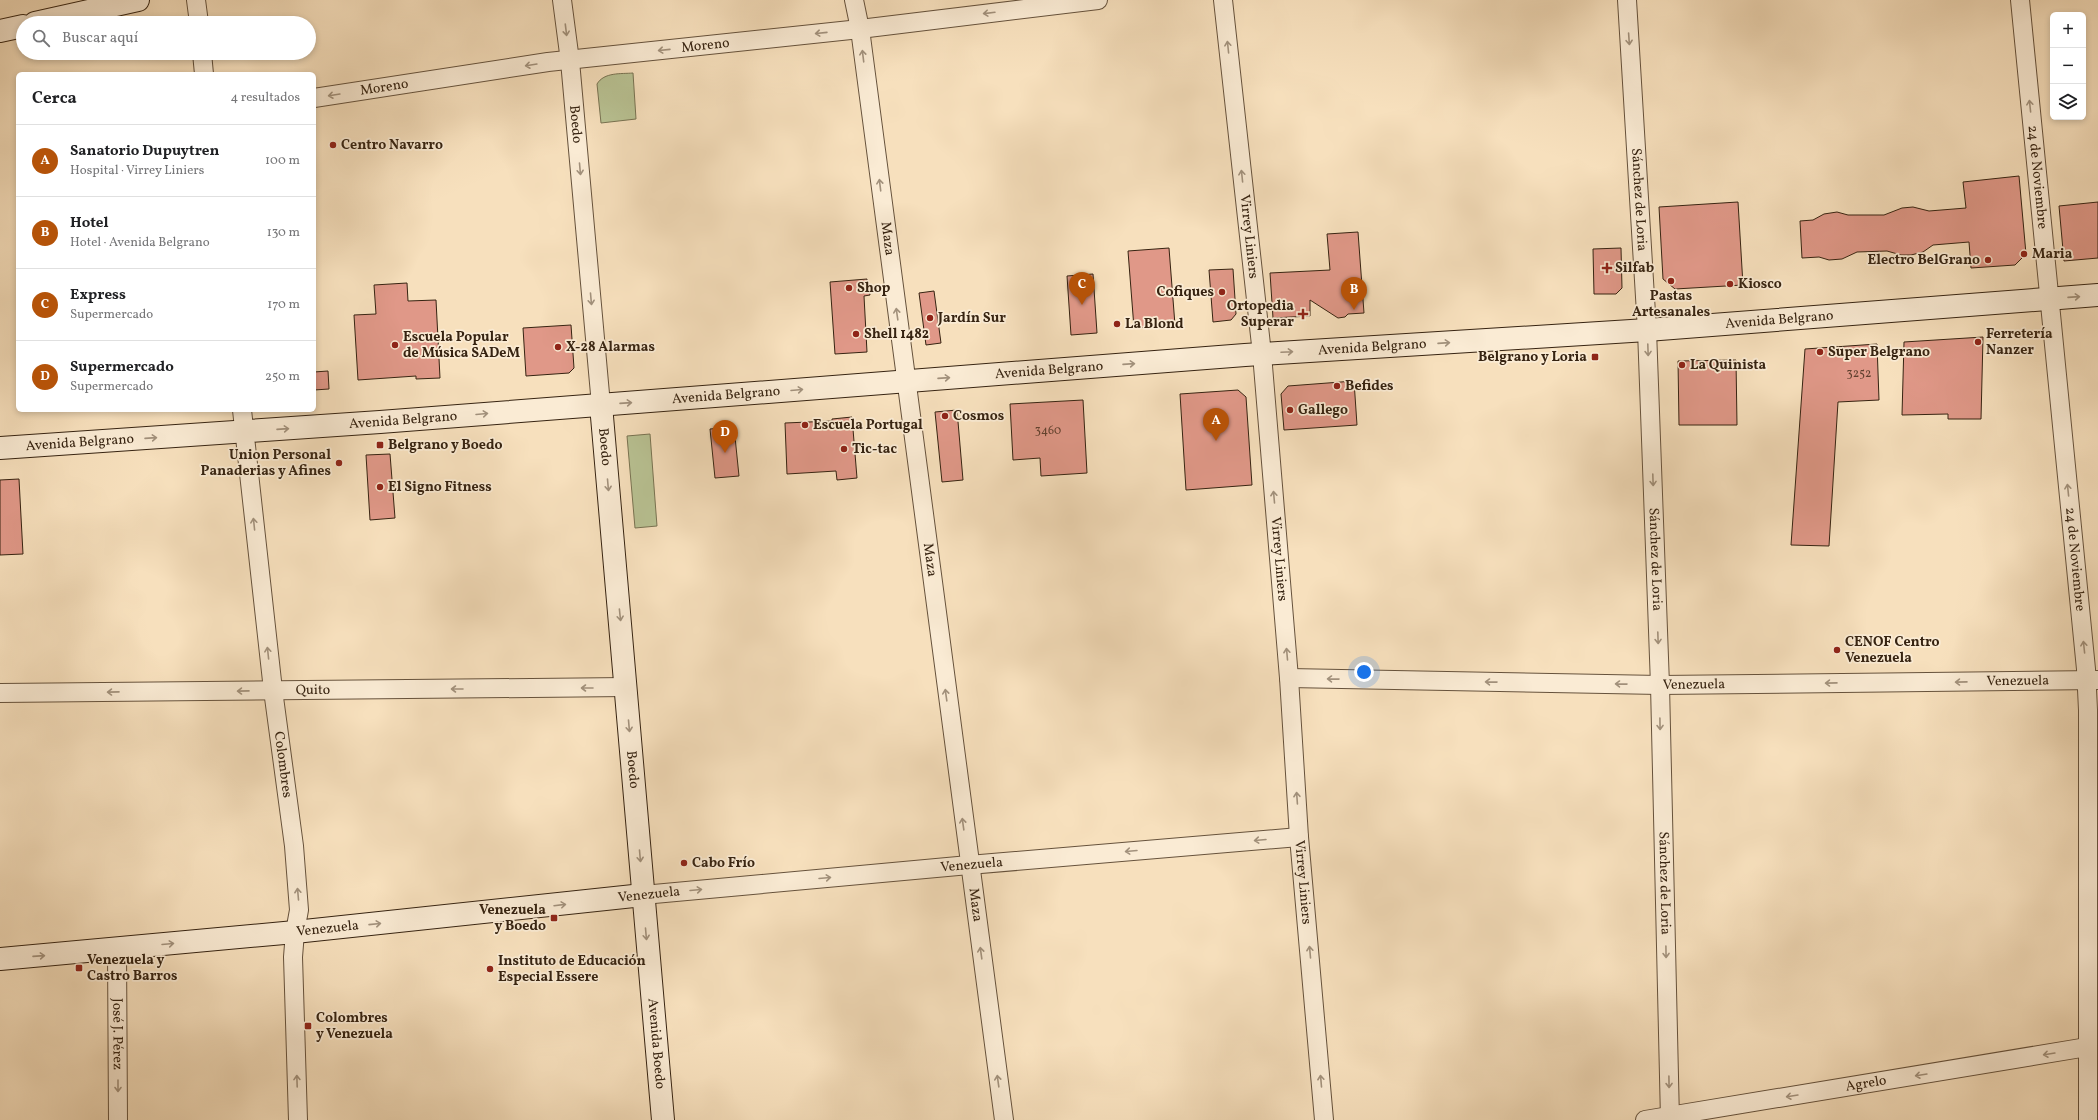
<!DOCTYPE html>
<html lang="es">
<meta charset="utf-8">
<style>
body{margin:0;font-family:Vollkorn,serif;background:#f6f6f6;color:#202124}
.controls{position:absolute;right:12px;top:12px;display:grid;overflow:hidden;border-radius:6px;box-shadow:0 2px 6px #0003}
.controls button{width:36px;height:36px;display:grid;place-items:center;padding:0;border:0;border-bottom:1px solid #e0e0e0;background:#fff;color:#202124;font:20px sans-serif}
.you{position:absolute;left:1364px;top:672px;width:14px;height:14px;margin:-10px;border:3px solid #fff;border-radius:50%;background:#1a73e8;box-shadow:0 0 0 6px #1a73e833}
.badge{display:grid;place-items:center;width:26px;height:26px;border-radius:50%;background:#b45309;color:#fff;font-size:13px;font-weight:700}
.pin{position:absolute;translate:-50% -33px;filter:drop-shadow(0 1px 2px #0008)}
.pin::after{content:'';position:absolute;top:21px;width:14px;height:12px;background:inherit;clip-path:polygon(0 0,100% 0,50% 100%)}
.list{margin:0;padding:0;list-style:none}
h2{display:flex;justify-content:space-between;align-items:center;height:52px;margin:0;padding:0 16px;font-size:17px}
h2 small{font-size:13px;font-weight:400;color:#757577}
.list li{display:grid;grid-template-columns:26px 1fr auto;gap:12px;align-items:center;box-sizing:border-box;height:72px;padding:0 16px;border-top:1px solid #e0e0e0}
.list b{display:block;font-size:15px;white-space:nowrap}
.list p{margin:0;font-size:13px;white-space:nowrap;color:#757577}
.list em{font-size:13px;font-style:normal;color:#757577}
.icon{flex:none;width:22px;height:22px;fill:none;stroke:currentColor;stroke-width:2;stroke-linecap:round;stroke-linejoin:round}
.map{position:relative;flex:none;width:2098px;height:1120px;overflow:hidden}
.search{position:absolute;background:#fff;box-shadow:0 2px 6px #0003;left:16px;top:16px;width:300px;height:44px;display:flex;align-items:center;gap:10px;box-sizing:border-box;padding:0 14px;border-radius:22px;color:#757577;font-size:15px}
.panel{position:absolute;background:#fff;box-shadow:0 2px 6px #0003;left:16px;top:72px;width:300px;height:340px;border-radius:6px}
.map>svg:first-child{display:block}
.green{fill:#b9c394;stroke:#787352}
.building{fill:#e09888;stroke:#362311}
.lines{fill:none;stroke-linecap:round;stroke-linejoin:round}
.street-casing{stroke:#66523c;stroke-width:20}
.secondary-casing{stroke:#362311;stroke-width:24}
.street{stroke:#faebd4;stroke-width:18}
.secondary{stroke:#faebd4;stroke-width:22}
.oneway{stroke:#a2917c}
.poi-dot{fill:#8f2418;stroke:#faebd4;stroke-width:1.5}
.labels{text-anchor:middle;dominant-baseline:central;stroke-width:3.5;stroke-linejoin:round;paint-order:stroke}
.number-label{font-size:12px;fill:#60402f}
.street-label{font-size:14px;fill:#362311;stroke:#faebd4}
.poi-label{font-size:14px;font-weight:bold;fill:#362311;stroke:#faebd4;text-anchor:start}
</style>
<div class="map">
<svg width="2098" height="1120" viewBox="0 0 2098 1120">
<rect width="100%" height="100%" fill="#f7e0bd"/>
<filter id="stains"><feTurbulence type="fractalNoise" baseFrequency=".005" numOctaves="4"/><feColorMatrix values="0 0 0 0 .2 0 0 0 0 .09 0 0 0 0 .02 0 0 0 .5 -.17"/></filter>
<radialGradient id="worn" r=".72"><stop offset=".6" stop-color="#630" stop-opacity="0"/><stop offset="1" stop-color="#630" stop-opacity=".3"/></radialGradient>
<path class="green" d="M633,73L636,119L601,123L597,84C604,72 621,74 633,73Z
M650,434L657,526L635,528L627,436Z"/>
<path class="building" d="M2019,176L2026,254L2015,265L1971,268L1969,242L1933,245L1923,252L1911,255H1901L1887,251L1857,252L1842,259L1829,260L1819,257L1802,258L1800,221L1813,220L1824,214L1837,212L1848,215H1884L1902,208L1913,207L1929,211L1966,208L1963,182Z
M1738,202L1743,285L1675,289L1663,279L1659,207Z
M2098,202V258L2064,261L2059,206Z
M1358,232L1364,313L1348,314L1345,317L1338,318L1310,300V316L1273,318L1270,273L1330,270L1327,234Z
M1169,248L1175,325L1134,328L1128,251Z
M1621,248L1622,288L1616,294H1594L1593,249Z
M1233,269L1236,314L1231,320L1213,322L1209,270Z
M1093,274L1097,333L1071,335L1067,276Z
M867,279L870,295L864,296L867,352L835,354L830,282Z
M407,283L408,301L436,300L440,378L416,379V376L358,380L354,315L376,314L374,285Z
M934,291L941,343L926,345L919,293Z
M571,325L574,368L569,373L526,376L523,328Z
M1983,337L1981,419H1948V414L1902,415L1904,342Z
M1877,344L1879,400L1838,402L1829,546L1791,545L1805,349Z
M1736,360L1737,425H1679L1678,361Z
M328,371L329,389L314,390V372Z
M1354,381L1357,425L1284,430L1281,394L1288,386Z
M1238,390L1246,397L1252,485L1186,490L1180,394Z
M1083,400L1087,473L1041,476L1040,458L1013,460L1010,404Z
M957,410L963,480L942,482L935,412Z
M852,417L857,478L837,480L836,471L787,474L785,423L832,421V419Z
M734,427L739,476L715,478L710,429Z
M390,454L395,518L370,520L366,455Z
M19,479L23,554L0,555V480Z"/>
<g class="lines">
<g class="street-casing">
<g id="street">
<path d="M196,0L199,23"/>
<path id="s1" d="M562,0L570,61L601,405"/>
<path id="s2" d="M854,0L860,29L1004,1120"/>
<path id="s3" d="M1223,0L1262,354L1289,678L1299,837L1324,1120"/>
<path id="s4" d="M1627,0L1647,330L1660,685L1670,1120"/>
<path id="s5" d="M2020,0L2086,669L2088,710V1120"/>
<path d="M202,53L204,74"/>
<path id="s6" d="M314,98L548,62L860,29L1098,0"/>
<path id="s7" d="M242,410L273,690L294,846L299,910L295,932L293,957L298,1120"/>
<path id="s8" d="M1289,678L1660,685L2097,680"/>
<path id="s9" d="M0,693L626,687"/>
<path id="s10" d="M643,895L969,865L1299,837"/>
<path id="s11" d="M117,949L118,1120"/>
<path id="s12" d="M1645,1120L2087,1047"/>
</g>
</g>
<g class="secondary-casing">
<g id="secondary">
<path d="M35,23L138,0"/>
<path d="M0,31L23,26"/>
<path id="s13" d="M601,405L663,1120"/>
<path id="s14" d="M0,448L380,422L1245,355L1647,330L2098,295"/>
<path id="s15" d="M0,959L295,932L643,895"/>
</g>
</g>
<use href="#street" class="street"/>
<use href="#secondary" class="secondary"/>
</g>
<defs><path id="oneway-shaft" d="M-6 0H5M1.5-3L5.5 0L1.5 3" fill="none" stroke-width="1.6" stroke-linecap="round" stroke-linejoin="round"/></defs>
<g class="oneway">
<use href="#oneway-shaft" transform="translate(989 13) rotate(173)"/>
<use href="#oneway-shaft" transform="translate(566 30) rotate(83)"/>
<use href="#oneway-shaft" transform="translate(821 33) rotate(174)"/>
<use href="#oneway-shaft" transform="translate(1629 39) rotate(86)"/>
<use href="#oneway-shaft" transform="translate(1228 47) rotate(-96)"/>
<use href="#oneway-shaft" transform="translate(664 50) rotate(174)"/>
<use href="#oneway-shaft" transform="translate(863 56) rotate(-97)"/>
<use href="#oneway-shaft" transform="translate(531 65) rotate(171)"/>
<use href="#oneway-shaft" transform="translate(334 95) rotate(171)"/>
<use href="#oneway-shaft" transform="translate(2030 106) rotate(-96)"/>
<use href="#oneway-shaft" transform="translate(580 169) rotate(85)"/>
<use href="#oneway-shaft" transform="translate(1242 176) rotate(-96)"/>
<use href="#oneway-shaft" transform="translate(880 185) rotate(-97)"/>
<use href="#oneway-shaft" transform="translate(2074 297) rotate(-4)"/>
<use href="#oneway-shaft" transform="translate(591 299) rotate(85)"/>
<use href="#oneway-shaft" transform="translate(897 314) rotate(-98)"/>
<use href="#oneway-shaft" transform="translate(1444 343) rotate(-4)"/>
<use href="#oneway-shaft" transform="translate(1648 350) rotate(88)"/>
<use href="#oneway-shaft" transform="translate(1287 352) rotate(-3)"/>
<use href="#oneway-shaft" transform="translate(1129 364) rotate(-4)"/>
<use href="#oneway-shaft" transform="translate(944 378) rotate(-4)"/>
<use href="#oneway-shaft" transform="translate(797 390) rotate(-5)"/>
<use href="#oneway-shaft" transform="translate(626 403) rotate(-4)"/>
<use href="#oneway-shaft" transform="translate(482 414) rotate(-5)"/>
<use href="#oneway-shaft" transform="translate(283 429) rotate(-4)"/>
<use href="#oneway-shaft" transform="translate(151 438) rotate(-4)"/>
<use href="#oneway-shaft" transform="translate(1653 480) rotate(88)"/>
<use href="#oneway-shaft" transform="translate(608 485) rotate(85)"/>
<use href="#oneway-shaft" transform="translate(2068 490) rotate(-96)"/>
<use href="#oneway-shaft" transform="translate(1274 497) rotate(-95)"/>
<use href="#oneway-shaft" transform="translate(254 524) rotate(-96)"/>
<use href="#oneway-shaft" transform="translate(620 615) rotate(84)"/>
<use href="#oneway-shaft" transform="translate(1658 638) rotate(88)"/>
<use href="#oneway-shaft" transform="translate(2084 647) rotate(-96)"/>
<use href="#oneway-shaft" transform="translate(268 653) rotate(-96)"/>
<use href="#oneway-shaft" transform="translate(1287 654) rotate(-95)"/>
<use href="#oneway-shaft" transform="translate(1333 679) rotate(-179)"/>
<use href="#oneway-shaft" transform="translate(1491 682) rotate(-179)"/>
<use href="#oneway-shaft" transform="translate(1961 682) rotate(179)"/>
<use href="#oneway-shaft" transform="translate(1831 683) rotate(179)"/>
<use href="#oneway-shaft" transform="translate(1621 684) rotate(-179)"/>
<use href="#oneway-shaft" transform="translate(587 688) rotate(180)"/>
<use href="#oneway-shaft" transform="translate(457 689) rotate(180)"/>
<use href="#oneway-shaft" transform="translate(243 691) rotate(179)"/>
<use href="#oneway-shaft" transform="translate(113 692) rotate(179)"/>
<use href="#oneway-shaft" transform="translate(946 695) rotate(-98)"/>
<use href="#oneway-shaft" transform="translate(1660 724) rotate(89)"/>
<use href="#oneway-shaft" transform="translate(629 726) rotate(85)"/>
<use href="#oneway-shaft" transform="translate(1297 798) rotate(-94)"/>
<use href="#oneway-shaft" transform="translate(963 824) rotate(-98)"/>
<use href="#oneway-shaft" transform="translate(1260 840) rotate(175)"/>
<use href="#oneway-shaft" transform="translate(1131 851) rotate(175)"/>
<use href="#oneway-shaft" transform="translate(640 856) rotate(85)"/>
<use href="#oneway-shaft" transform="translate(825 878) rotate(-5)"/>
<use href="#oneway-shaft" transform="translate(696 890) rotate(-5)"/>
<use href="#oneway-shaft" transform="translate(298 894) rotate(-95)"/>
<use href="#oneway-shaft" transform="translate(560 905) rotate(-7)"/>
<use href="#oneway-shaft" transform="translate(375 924) rotate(-6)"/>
<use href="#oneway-shaft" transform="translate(646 934) rotate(85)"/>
<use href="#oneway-shaft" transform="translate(168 944) rotate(-5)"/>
<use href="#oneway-shaft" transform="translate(1310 952) rotate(-95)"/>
<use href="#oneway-shaft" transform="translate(1666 952) rotate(89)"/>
<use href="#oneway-shaft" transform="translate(981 953) rotate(-98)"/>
<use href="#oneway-shaft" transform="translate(39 956) rotate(-4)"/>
<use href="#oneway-shaft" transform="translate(2049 1054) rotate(171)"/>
<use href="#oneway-shaft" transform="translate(1921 1075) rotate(171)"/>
<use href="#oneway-shaft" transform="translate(297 1081) rotate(-92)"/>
<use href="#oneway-shaft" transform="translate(998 1081) rotate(-98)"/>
<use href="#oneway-shaft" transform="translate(1321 1081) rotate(-95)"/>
<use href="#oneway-shaft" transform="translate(1669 1082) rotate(89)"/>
<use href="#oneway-shaft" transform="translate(118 1086) rotate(90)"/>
<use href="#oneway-shaft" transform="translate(1792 1096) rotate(171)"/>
</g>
<g class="poi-dot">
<circle cx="333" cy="145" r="4"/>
<circle cx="2024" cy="254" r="4"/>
<circle cx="1988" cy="260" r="4"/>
<path d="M1605 262h4v4h4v4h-4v4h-4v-4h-4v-4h4z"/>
<circle cx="1671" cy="281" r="4"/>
<circle cx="1730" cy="284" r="4"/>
<circle cx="849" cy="288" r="4"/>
<circle cx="1222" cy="292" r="4"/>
<path d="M1301 308h4v4h4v4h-4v4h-4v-4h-4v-4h4z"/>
<circle cx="930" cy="318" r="4"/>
<circle cx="1117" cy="324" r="4"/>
<circle cx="856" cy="334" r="4"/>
<circle cx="1978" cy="342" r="4"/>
<circle cx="395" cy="345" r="4"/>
<circle cx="558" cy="347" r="4"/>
<circle cx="1820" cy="352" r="4"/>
<rect x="1591" y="353" width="8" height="8" rx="2"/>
<circle cx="1682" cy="365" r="4"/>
<circle cx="1337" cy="386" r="4"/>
<circle cx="1290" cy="410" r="4"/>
<circle cx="945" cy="416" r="4"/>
<circle cx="805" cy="425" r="4"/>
<rect x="376" y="441" width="8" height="8" rx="2"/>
<circle cx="844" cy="449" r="4"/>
<circle cx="339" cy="463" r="4"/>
<circle cx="380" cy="487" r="4"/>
<circle cx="1837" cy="650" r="4"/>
<circle cx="684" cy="863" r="4"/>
<rect x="550" y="914" width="8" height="8" rx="2"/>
<rect x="75" y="964" width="8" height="8" rx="2"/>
<circle cx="490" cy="969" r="4"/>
<rect x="304" y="1022" width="8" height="8" rx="2"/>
</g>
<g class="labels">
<g class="number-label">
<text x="1859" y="374">3252</text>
<text x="1048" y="431">3460</text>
</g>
<g class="street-label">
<text stroke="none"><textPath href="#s6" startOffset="395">Moreno</textPath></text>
<text stroke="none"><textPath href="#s6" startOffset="71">Moreno</textPath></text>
<text stroke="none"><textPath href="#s1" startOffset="125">Boedo</textPath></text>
<text stroke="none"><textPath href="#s5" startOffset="178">24 de Noviembre</textPath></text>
<text stroke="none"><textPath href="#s4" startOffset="200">Sánchez de Loria</textPath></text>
<text stroke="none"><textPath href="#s3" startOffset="238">Virrey Liniers</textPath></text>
<text stroke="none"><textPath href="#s2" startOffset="241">Maza</textPath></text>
<text stroke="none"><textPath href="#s14" startOffset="1784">Avenida Belgrano</textPath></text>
<text stroke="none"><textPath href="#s14" startOffset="1376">Avenida Belgrano</textPath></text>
<text stroke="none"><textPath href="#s14" startOffset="1052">Avenida Belgrano</textPath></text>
<text stroke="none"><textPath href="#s14" startOffset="728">Avenida Belgrano</textPath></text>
<text stroke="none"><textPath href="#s14" startOffset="404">Avenida Belgrano</textPath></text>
<text stroke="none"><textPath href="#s14" startOffset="80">Avenida Belgrano</textPath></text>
<text stroke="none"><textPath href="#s13" startOffset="42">Boedo</textPath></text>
<text stroke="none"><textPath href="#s3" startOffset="562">Virrey Liniers</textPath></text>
<text stroke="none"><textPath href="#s5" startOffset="562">24 de Noviembre</textPath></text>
<text stroke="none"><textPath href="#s2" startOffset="565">Maza</textPath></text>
<text stroke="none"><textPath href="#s4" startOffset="560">Sánchez de Loria</textPath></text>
<text stroke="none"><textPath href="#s8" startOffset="729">Venezuela</textPath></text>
<text stroke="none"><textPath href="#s8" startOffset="405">Venezuela</textPath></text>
<text stroke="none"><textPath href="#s9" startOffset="313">Quito</textPath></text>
<text stroke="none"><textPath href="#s7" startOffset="357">Colombres</textPath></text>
<text stroke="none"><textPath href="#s13" startOffset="366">Boedo</textPath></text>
<text stroke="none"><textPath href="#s10" startOffset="330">Venezuela</textPath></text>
<text stroke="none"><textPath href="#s3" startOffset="886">Virrey Liniers</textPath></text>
<text stroke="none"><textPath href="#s4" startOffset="884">Sánchez de Loria</textPath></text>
<text transform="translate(649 895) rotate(-6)">Venezuela</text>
<text stroke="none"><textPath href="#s2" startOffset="913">Maza</textPath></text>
<text stroke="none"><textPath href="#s15" startOffset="329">Venezuela</textPath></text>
<text stroke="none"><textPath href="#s11" startOffset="85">José J. Pérez</textPath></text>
<text stroke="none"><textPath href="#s13" startOffset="641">Avenida Boedo</textPath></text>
<text stroke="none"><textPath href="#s12" startOffset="224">Agrelo</textPath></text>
</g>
<g class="poi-label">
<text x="341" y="145">Centro Navarro</text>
<text x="2032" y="254">Maria</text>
<text x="1980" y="260" text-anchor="end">Electro BelGrano</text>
<text x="1615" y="268">Silfab</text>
<text x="1738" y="284">Kiosco</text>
<text x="857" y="288">Shop</text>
<text x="1214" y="292" text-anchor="end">Cofiques</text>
<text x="1671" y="296" text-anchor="middle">Pastas<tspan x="1671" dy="16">Artesanales</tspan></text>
<text x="1294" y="306" text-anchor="end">Ortopedia<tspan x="1294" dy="16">Superar</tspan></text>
<text x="938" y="318">Jardín Sur</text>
<text x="1125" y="324">La Blond</text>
<text x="864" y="334">Shell 1482</text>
<text x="1986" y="334">Ferretería<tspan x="1986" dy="16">Nanzer</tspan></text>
<text x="403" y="337">Escuela Popular<tspan x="403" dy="16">de Música SADeM</tspan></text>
<text x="566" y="347">X-28 Alarmas</text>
<text x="1828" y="352">Super Belgrano</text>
<text x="1587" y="357" text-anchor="end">Belgrano y Loria</text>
<text x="1690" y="365">La Quinista</text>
<text x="1345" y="386">Befides</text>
<text x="1298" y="410">Gallego</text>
<text x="953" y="416">Cosmos</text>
<text x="813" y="425">Escuela Portugal</text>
<text x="388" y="445">Belgrano y Boedo</text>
<text x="852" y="449">Tic-tac</text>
<text x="331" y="455" text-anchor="end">Union Personal<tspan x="331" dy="16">Panaderias y Afines</tspan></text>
<text x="388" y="487">El Signo Fitness</text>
<text x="1845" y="642">CENOF Centro<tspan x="1845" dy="16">Venezuela</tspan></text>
<text x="692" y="863">Cabo Frío</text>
<text x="546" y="910" text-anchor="end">Venezuela<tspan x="546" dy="16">y Boedo</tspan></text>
<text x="87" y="960">Venezuela y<tspan x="87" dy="16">Castro Barros</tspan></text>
<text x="498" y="961">Instituto de Educación<tspan x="498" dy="16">Especial Essere</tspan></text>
<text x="316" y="1018">Colombres<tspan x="316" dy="16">y Venezuela</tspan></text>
</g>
</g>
<rect width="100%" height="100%" filter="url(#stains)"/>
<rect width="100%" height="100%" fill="url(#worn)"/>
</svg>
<div class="controls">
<button>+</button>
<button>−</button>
<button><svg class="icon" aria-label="layers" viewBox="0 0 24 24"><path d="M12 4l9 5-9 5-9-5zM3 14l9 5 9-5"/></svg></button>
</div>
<div class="you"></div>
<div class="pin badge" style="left:1216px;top:441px">A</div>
<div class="pin badge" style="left:1354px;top:310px">B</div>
<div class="pin badge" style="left:1082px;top:305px">C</div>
<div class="pin badge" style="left:725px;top:453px">D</div>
<div class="search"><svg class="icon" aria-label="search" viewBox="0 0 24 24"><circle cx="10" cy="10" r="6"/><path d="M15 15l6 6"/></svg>Buscar aquí</div>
<section class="panel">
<h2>Cerca<small>4 resultados</small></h2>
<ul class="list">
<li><span class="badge">A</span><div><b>Sanatorio Dupuytren</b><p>Hospital · Virrey Liniers</p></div><em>100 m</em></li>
<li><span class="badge">B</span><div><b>Hotel</b><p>Hotel · Avenida Belgrano</p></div><em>130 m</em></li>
<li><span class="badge">C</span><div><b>Express</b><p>Supermercado</p></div><em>170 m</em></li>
<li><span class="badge">D</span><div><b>Supermercado</b><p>Supermercado</p></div><em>250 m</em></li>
</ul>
</section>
</div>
